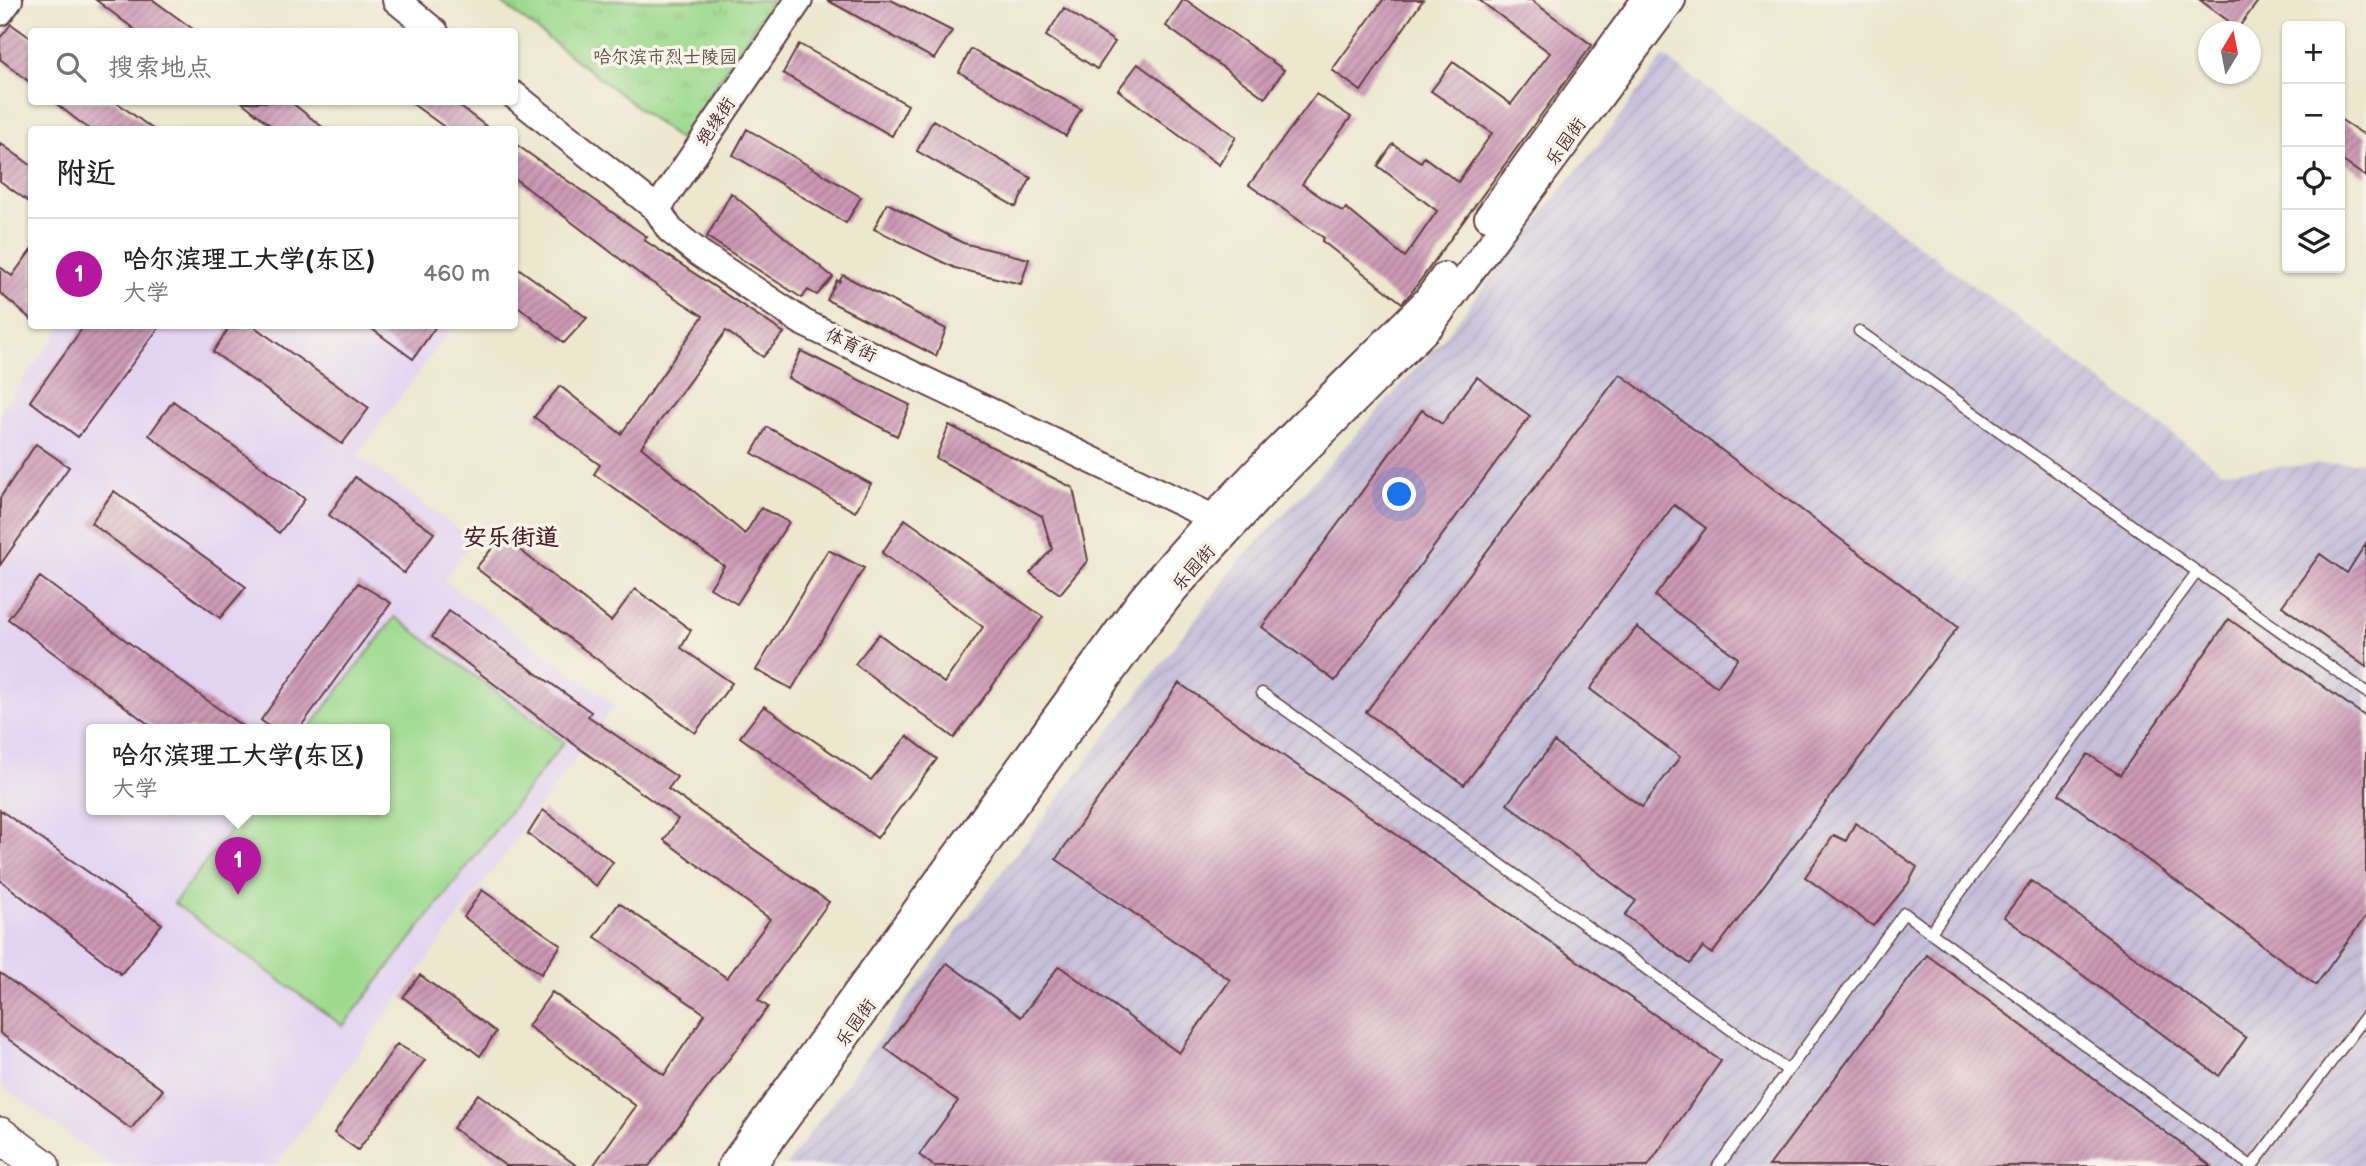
<!DOCTYPE html>
<html lang="zh">
<meta charset="utf-8">
<style>
body{margin:0;font-family:"Balsamiq Sans","LXGW WenKai TC",sans-serif;background:#f6f6f6;color:#222}
.controls{position:absolute;right:21px;top:21px;display:grid;overflow:hidden;border-radius:7px;box-shadow:0 2px 5px #0004}
.controls button{width:63px;height:63px;display:grid;place-items:center;padding:0;border:0;border-bottom:2px solid #e0e0e0;background:#fff;color:#222;font:35px sans-serif}
.compass{position:absolute;left:2198px;top:21px;width:63px;height:63px;border-radius:50%;background:#fff;box-shadow:0 2px 5px #0004;rotate:10deg}
.you{position:absolute;left:1400px;top:495px;width:24px;height:24px;margin:-18px;border:5px solid #fff;border-radius:50%;background:#1a73e8;box-shadow:0 0 0 10px #1a73e833}
.badge{display:grid;place-items:center;width:46px;height:46px;border-radius:50%;background:#b5179e;color:#fff;font-size:23px;font-weight:700}
.pin{position:absolute;translate:-50% -58px;filter:drop-shadow(0 2px 4px #0008)}
.pin::after{content:'';position:absolute;top:37px;width:24px;height:21px;background:inherit;clip-path:polygon(0 0,100% 0,50% 100%)}
.popup{position:absolute;left:86px;top:724px;width:304px;height:91px;box-sizing:border-box;display:grid;place-content:center;border-radius:7px;background:#fff;filter:drop-shadow(0 2px 5px #0005);font-size:23px;white-space:nowrap;color:#767676}
.popup b{font-size:26px;color:#222}
.popup::after{content:'';position:absolute;left:50%;top:100%;margin-left:-14px;border:14px solid transparent;border-top-color:#fff}
.list{margin:0;padding:0;list-style:none}
h2{display:flex;justify-content:space-between;align-items:center;height:91px;margin:0;padding:0 28px;font-size:30px}
h2 small{font-size:23px;font-weight:400;color:#767676}
.list li{display:grid;grid-template-columns:46px 1fr auto;gap:21px;align-items:center;box-sizing:border-box;height:112px;padding:0 28px;border-top:2px solid #e0e0e0}
.list b{display:block;font-size:26px;white-space:nowrap}
.list p{margin:0;font-size:23px;white-space:nowrap;color:#767676}
.list em{font-size:23px;font-style:normal;color:#767676}
.icon{flex:none;width:38px;height:38px;fill:none;stroke:currentColor;stroke-width:2;stroke-linecap:round;stroke-linejoin:round}
.map{position:relative;flex:none;width:2366px;height:1166px;overflow:hidden}
.search{position:absolute;background:#fff;box-shadow:0 2px 5px #0004;left:28px;top:28px;width:490px;height:77px;display:flex;align-items:center;gap:18px;box-sizing:border-box;padding:0 24px;border-radius:7px;color:#767676;font-size:26px}
.panel{position:absolute;background:#fff;box-shadow:0 2px 5px #0004;left:28px;top:126px;width:490px;height:203px;border-radius:7px}
.map>svg:first-child{display:block}
.built{fill:#e3d3f2;fill-rule:evenodd}
.industrial{fill:url(#industrial-furrows)}
.park{fill:url(#park-tufts);stroke:#747c5c;stroke-width:2}
.garden{fill:#9dda8e;stroke:#747c5c;stroke-width:2}
.building{fill:url(#building-hatch)}
.lines{fill:none;stroke-linecap:round;stroke-linejoin:round}
.lane-casing{stroke:#623d43;stroke-width:13}
.secondary-casing{stroke:#623d43;stroke-width:30}
.highway-casing{stroke:#623d43;stroke-width:38}
.lane{stroke:#fff;stroke-width:10}
.secondary{stroke:#fff;stroke-width:26}
.highway{stroke:#fff;stroke-width:35}
.labels{text-anchor:middle;dominant-baseline:central;stroke-width:7;stroke-linejoin:round;paint-order:stroke}
.park-label{font-size:18px;fill:#5f4e44;stroke:#f7f3e8}
.street-label{font-size:18px;fill:#4a1f2b;stroke:#f7f3e8}
.district-label{font-size:24px;font-weight:bold;fill:#4a1f2b;stroke:#f7f3e8}
</style>
<div class="map">
<svg width="2366" height="1166" viewBox="0 0 2366 1166">
<defs>
<pattern id="industrial-furrows" width="10" height="10" patternUnits="userSpaceOnUse" patternTransform="scale(1.75)"><rect width="10" height="10" fill="#c6c0da"/><path d="M-1 1l2-2M0 10L10 0M9 11l2-2" fill="none" stroke="#aca5bb"/></pattern>
<pattern id="park-tufts" width="24" height="20" patternUnits="userSpaceOnUse" patternTransform="scale(1.75)"><rect width="24" height="20" fill="#9dda8e"/><path d="M3 7l-1-3M5 7V3M7 7l1-3M15 17l-1-3M17 17v-4M19 17l1-3" fill="none" stroke="#89bb7b"/></pattern>
<pattern id="building-hatch" width="6" height="6" patternUnits="userSpaceOnUse" patternTransform="scale(1.75)"><rect width="6" height="6" fill="#cb99b5"/><path d="M-1 1l2-2M0 6l6-6M5 7l2-2" fill="none" stroke="#a77c93"/></pattern>
</defs>
<rect width="100%" height="100%" fill="#f7f3e8"/>
<filter id="ink" filterUnits="userSpaceOnUse"><feTurbulence type="fractalNoise" baseFrequency=".0143" numOctaves="2"/><feDisplacementMap in="SourceGraphic" scale="14" xChannelSelector="R" yChannelSelector="G"/><feConvolveMatrix kernelMatrix="1 2 1 2 8 2 1 2 1" color-interpolation-filters="sRGB"/></filter>
<filter id="wash" filterUnits="userSpaceOnUse"><feTurbulence type="fractalNoise" baseFrequency=".00686" numOctaves="4" result="noise"/><feDisplacementMap in="SourceGraphic" scale="28" xChannelSelector="R" yChannelSelector="G"/><feGaussianBlur stdDeviation="1.57" result="paint"/><feColorMatrix in="noise" values="0 0 0 0 0 0 0 0 0 0 0 0 0 0 0 0 0 1.4 0 .05"/><feComposite in="paint" operator="in"/></filter>
<g filter="url(#wash)">
<rect width="100%" height="100%" fill="#ece7cd"/>
<path class="built" d="M63,326H453L357,455L473,540L444,580L615,705L275,1166H111L0,1084V411ZM91,729H385V809H91Z"/>
<path class="industrial" d="M1664,56L2222,471L2366,461V1166H786L967,918L1235,567L1438,345L1619,118Z"/>
<path class="park" d="M498,0H772L680,140Z"/>
<path class="garden" d="M395,617L564,742L343,1026L174,903L247,809H385V729H309Z"/>
<g id="blocks">
<path class="building" d="M96,0H153L197,32H138Z
M827,0H891L952,31L934,59Z
M1183,0H1186L1284,70L1265,98L1166,26Z
M1383,0H1423L1361,91L1332,70Z
M1479,0H1531L1592,45L1411,293L1402,303L1322,241L1324,238L1249,185L1316,94L1351,117L1302,184L1343,212L1346,208L1405,257L1437,211L1378,166L1393,144L1421,162L1424,157L1458,182L1492,133L1431,91L1453,62L1511,104L1550,53Z
M2200,0H2259L2238,28Z
M1064,8L1115,42L1097,69L1046,36Z
M11,24L32,39V84L0,59V38Z
M799,44L908,105L892,136L783,73Z
M971,49L1081,109L1066,136L959,72Z
M1138,64L1236,137L1219,165L1118,90Z
M54,102H116L154,130H90Z
M242,102H291L326,130H276Z
M410,102H454L491,130H443V126Z
M2340,119L2366,136V177L2340,159Z
M933,120L1031,178L1016,207L917,151Z
M747,129L861,197L846,223L733,155Z
M0,143L32,166V204L0,181Z
M514,143L647,237L644,240L784,333L763,357L726,331L641,447L745,534L761,508L789,522L737,604L710,588L724,566L594,474L600,465L534,417L560,386L621,434L703,316L645,278L514,178Z
M731,193L833,277L817,295L808,290L802,298L707,237Z
M887,203L963,243L1029,259L1021,284L955,268L874,229Z
M32,249V320L0,293V267L12,276Z
M514,265L587,318L564,343L514,303Z
M843,275L946,329L936,356L827,300L837,280L839,282Z
M84,326H160L78,437L30,401Z
M230,326H253L369,408L342,444L213,352Z
M368,326H436L413,359Z
M801,351L910,405L897,436L788,378Z
M1620,374L1958,627L1712,954L1703,947L1690,964L1625,915L1636,901L1507,804L1554,742L1642,807L1680,757L1590,689L1637,627L1717,687L1738,658L1655,596L1706,528L1674,505L1464,785L1366,712Z
M1477,377L1530,416L1335,681L1262,627L1422,410L1442,424Z
M173,401L305,499L279,533L149,435Z
M949,425L1073,488L1088,560L1060,594L1030,573L1052,549L1042,516L936,458Z
M767,427L871,484L855,512L752,453Z
M36,444L69,467L0,565V498Z
M355,477L434,533L404,573L329,515Z
M114,491L246,587L220,618L91,523Z
M905,519L1043,617L954,738L855,664L879,634L944,683L983,627L882,553Z
M502,536L611,621L635,589L691,630L681,648L732,683L695,733L476,568Z
M2366,543V667L2282,606L2320,554L2347,573Z
M828,550L864,568L792,689L756,670Z
M40,577L246,729H155L8,619Z
M358,583L391,603L299,729H272L261,720Z
M449,611L591,712L588,716L677,777L668,789L829,902L758,1000L768,1007L649,1166H593L636,1106L528,1026L552,992L664,1075L705,1014L595,937L619,903L727,978L770,919L664,840L678,819L583,751L432,637Z
M2229,619L2366,717V916L2316,985L2059,794L2088,754L2120,775Z
M1179,683L1721,1061L1648,1166H934L919,1155L958,1101L885,1048L947,963L1021,1017L1059,966L1179,1053L1230,980L1056,859Z
M764,706L871,780L907,736L937,759L877,838L740,737Z
M0,810L162,924L121,974L0,880Z
M543,810L613,862L596,886L528,834Z
M1855,823L1917,867L1908,884L1873,926L1805,877L1834,835L1846,841Z
M2031,881L2246,1038L2219,1076L2004,917Z
M482,890L561,945L541,974L464,917Z
M1927,955L2211,1166H1769Z
M0,973L163,1090L131,1129L0,1033Z
M420,975L496,1032L480,1056L403,997Z
M397,1044L425,1060L358,1150L334,1133Z
M478,1094L577,1166H506L453,1128Z"/>
</g>
</g>
<g filter="url(#ink)">
<use href="#blocks" fill-opacity="0" stroke="#623d43" stroke-width="2"/>
<g class="lines">
<g class="lane-casing">
<path id="lane" d="M1859,331L2366,692
M1262,693L1787,1070
M1931,932L2197,572
M1718,1166L1904,913L2251,1166
M2252,1166L2366,1016"/>
</g>
<g class="secondary-casing">
<path id="secondary" d="M396,0L435,32
M0,12L9,0
M514,95L657,209L670,230L699,253L804,323L1226,524
M657,209L799,0
M1488,217L1645,0
M731,1166L1141,599C1228,493 1329,399 1426,301L1444,276
M752,1166L1141,632L1176,588L1271,485L1431,325L1672,0"/>
</g>
<g class="highway-casing">
<path id="highway" d="M0,1135L42,1166"/>
</g>
<use href="#lane" class="lane"/>
<use href="#secondary" class="secondary"/>
<use href="#highway" class="highway"/>
</g>
</g>
<g class="labels">
<g class="park-label">
<text x="665" y="57">哈尔滨市烈士陵园</text>
</g>
<g class="street-label">
<text transform="translate(716 122) rotate(-56)">绝缘街</text>
<text transform="translate(1566 142) rotate(-54)">乐园街</text>
<text transform="translate(851 345) rotate(26)">体育街</text>
<text transform="translate(1194 568) rotate(-48)">乐园街</text>
<text transform="translate(856 1023) rotate(-54)">乐园街</text>
</g>
<g class="district-label">
<text x="511" y="537">安乐街道</text>
</g>
</g>
</svg>
<div class="controls">
<button>+</button>
<button>−</button>
<button><svg class="icon" aria-label="locate" viewBox="0 0 24 24"><circle cx="12" cy="12" r="6"/><path d="M12 2v4M12 18v4M2 12h4M18 12h4"/></svg></button>
<button><svg class="icon" aria-label="layers" viewBox="0 0 24 24"><path d="M12 4l9 5-9 5-9-5zM3 14l9 5 9-5"/></svg></button>
</div>
<svg class="compass" viewBox="-18 -18 36 36"><path d="M0-13l5 13h-10z" fill="#e53935"/><path d="M0 13l5-13h-10z" fill="#767676"/></svg>
<div class="you"></div>
<div class="pin badge" style="left:238px;top:895px">1</div>
<div class="popup"><b>哈尔滨理工大学(东区)</b>大学</div>
<div class="search"><svg class="icon" aria-label="search" viewBox="0 0 24 24"><circle cx="10" cy="10" r="6"/><path d="M15 15l6 6"/></svg>搜索地点</div>
<section class="panel">
<h2>附近<small></small></h2>
<ul class="list">
<li><span class="badge">1</span><div><b>哈尔滨理工大学(东区)</b><p>大学</p></div><em>460 m</em></li>
</ul>
</section>
</div>
